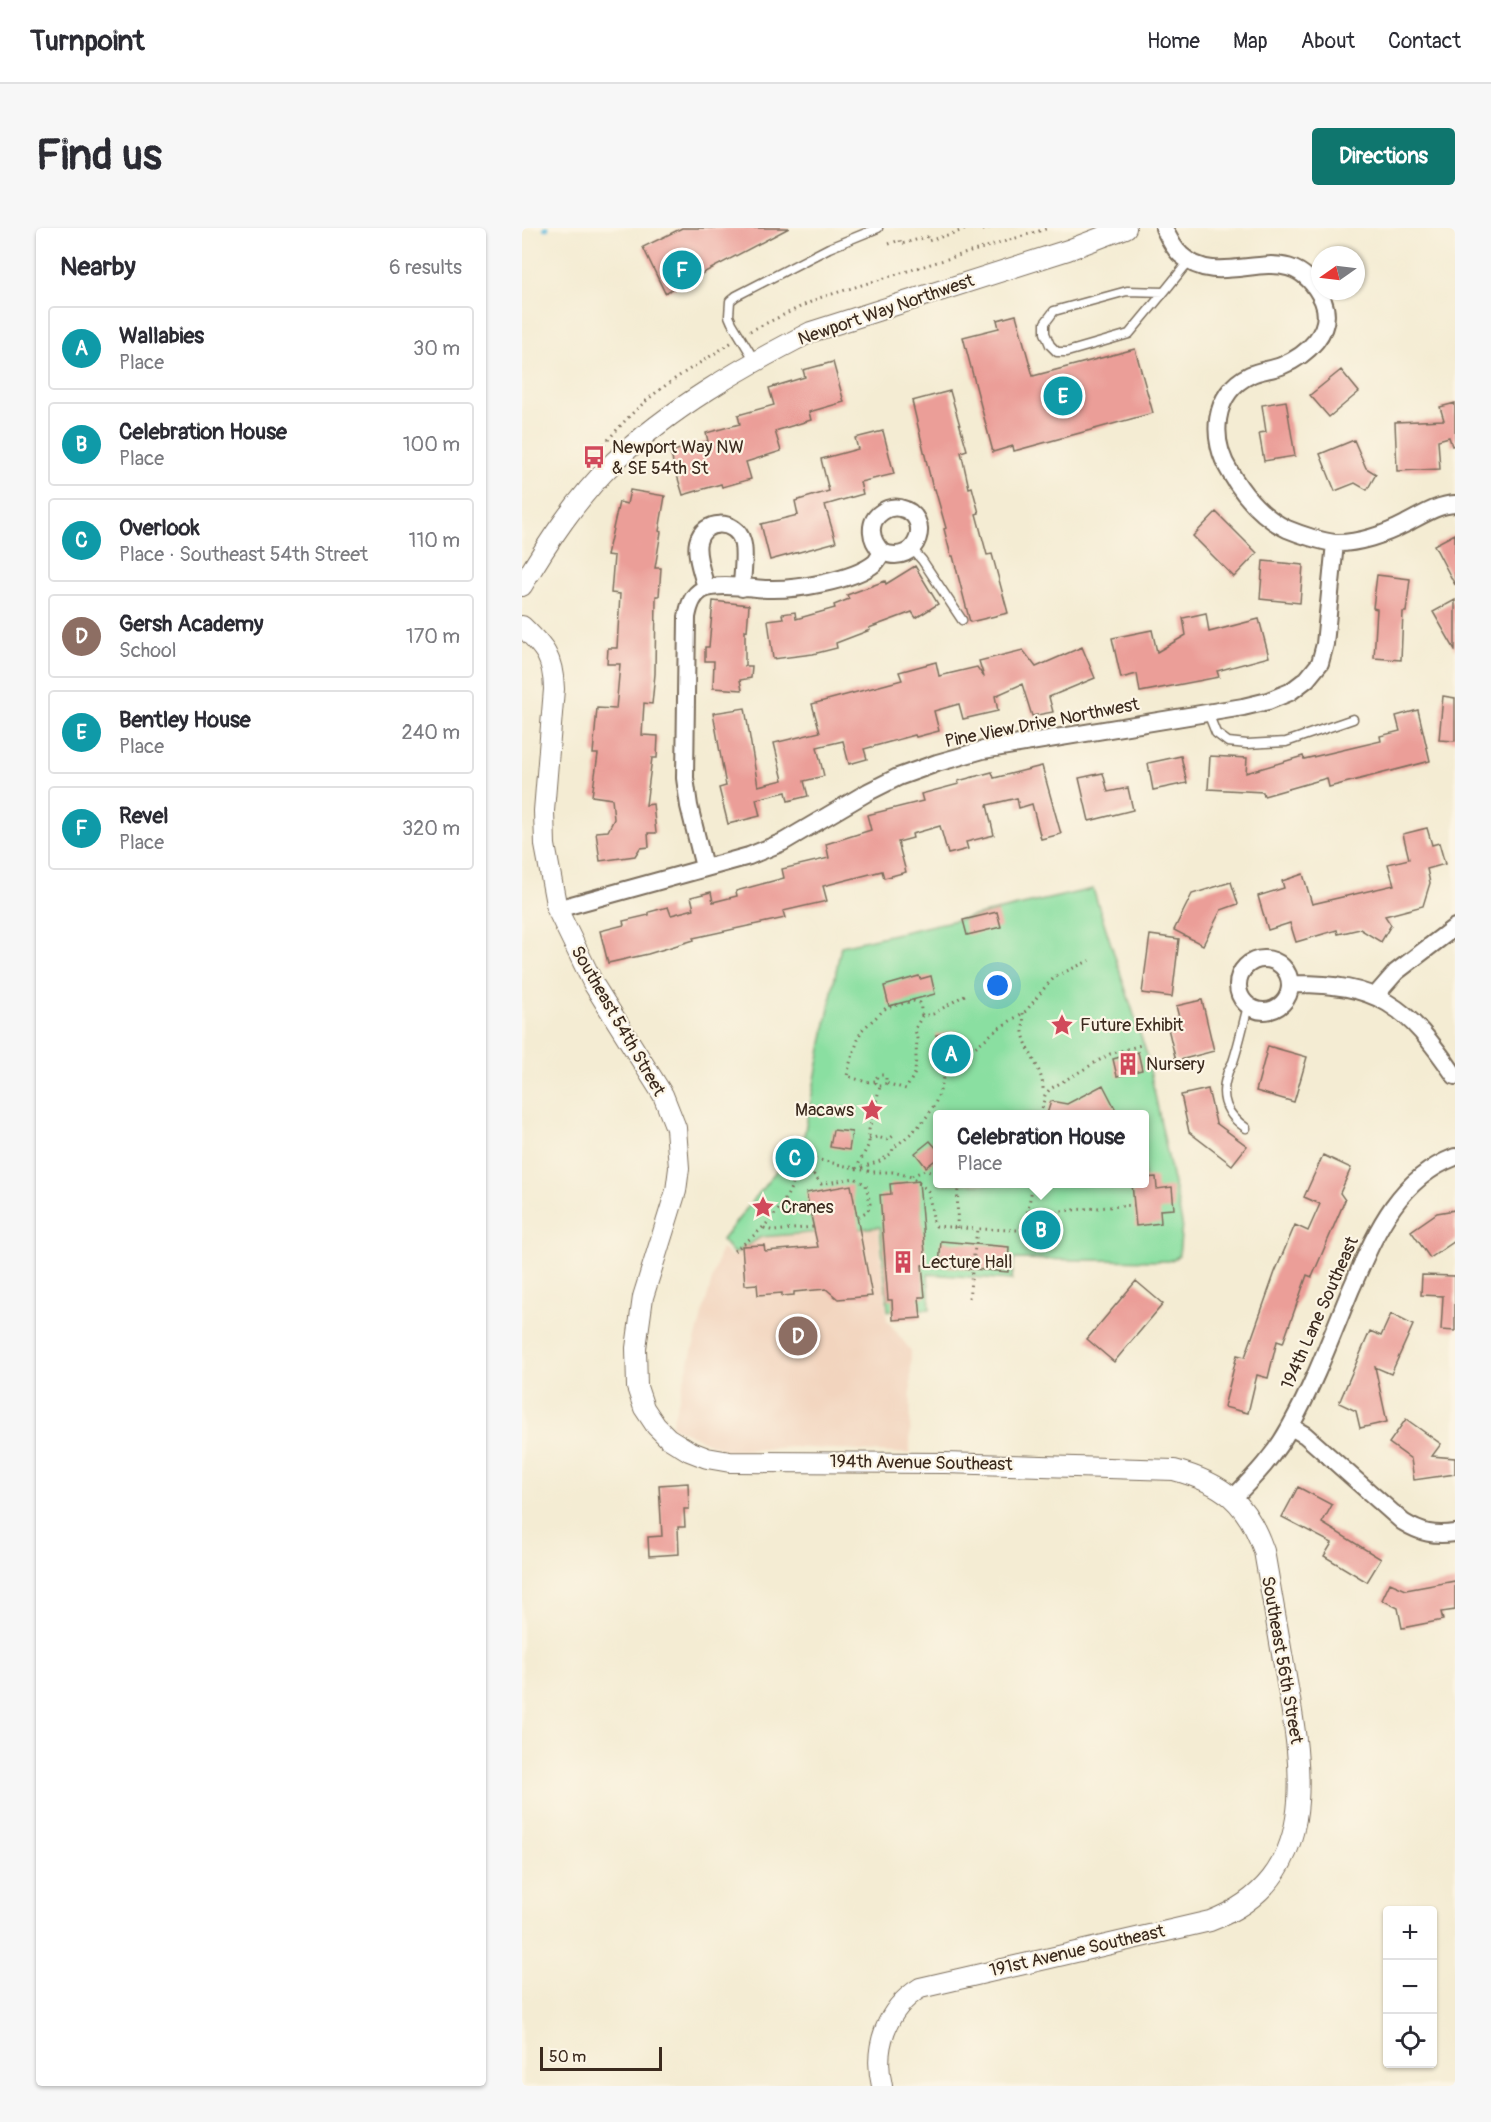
<!DOCTYPE html>
<meta charset="utf-8">
<style>
body{margin:0;font-family:Pangolin,sans-serif;background:#f7f7f7;color:#2b2b33}
.controls{position:absolute;right:18px;bottom:18px;display:grid;overflow:hidden;border-radius:6px;box-shadow:0 2px 4px #0004}
.controls button{width:54px;height:54px;display:grid;place-items:center;padding:0;border:0;border-bottom:2px solid #e1e1e2;background:#fff;color:#2b2b33;font:30px sans-serif}
.compass{position:absolute;left:789px;top:18px;width:54px;height:54px;border-radius:50%;background:#fff;box-shadow:0 2px 4px #0004;rotate:256deg}
.scale{position:absolute;left:18px;bottom:15px;width:122px;box-sizing:border-box;padding-left:6px;border:3px solid #3b2a1e;border-top:0;font-size:16px;line-height:21px;white-space:nowrap;color:#3b2a1e;-webkit-text-stroke:4px #fcf5e5;paint-order:stroke}
.you{position:absolute;left:476px;top:758px;width:21px;height:21px;margin:-15px;border:4px solid #fff;border-radius:50%;background:#1a73e8;box-shadow:0 0 0 9px #1a73e833}
.badge{display:grid;place-items:center;width:39px;height:39px;border-radius:50%;background:#0f766e;color:#fff;font-size:20px;font-weight:700}
.pin{position:absolute;translate:-50% -50%;border:3px solid #fff;box-shadow:0 2px 6px #0006}
.popup{position:absolute;left:411px;top:882px;width:216px;height:78px;box-sizing:border-box;display:grid;place-content:center;border-radius:6px;background:#fff;filter:drop-shadow(0 2px 4px #0005);font-size:20px;white-space:nowrap;color:#7c7c81}
.popup b{font-size:22px;color:#2b2b33}
.popup::after{content:'';position:absolute;left:50%;top:100%;margin-left:-12px;border:12px solid transparent;border-top-color:#fff}
.list{margin:0;padding:0;list-style:none}
h2{display:flex;justify-content:space-between;align-items:center;height:78px;margin:0;padding:0 24px;font-size:26px}
h2 small{font-size:20px;font-weight:400;color:#7c7c81}
.list li{display:grid;grid-template-columns:39px 1fr auto;gap:18px;align-items:center;box-sizing:border-box;height:84px;margin:0 12px 12px;padding:0 12px;border:2px solid #e1e1e2;border-radius:6px}
.list b{display:block;font-size:22px;white-space:nowrap}
.list p{margin:0;font-size:20px;white-space:nowrap;color:#7c7c81}
.list em{font-size:20px;font-style:normal;color:#7c7c81}
.icon{flex:none;width:33px;height:33px;fill:none;stroke:currentColor;stroke-width:2;stroke-linecap:round;stroke-linejoin:round}
.map{position:relative;flex:none;width:933px;height:1858px;overflow:hidden;border-radius:6px}
header{display:flex;align-items:center;gap:36px;box-sizing:border-box;height:84px;padding:0 30px;background:#fff;border-bottom:2px solid #e1e1e2}
header strong{font-size:28px}
nav{display:flex;gap:33px;margin-inline-start:auto;font-size:21px}
.intro{display:flex;align-items:center;justify-content:space-between;box-sizing:border-box;height:144px;padding:0 36px}
h1{margin:0;font-size:42px}
.button{padding:15px 27px;border-radius:6px;background:#0f766e;color:#fff;font-size:21px;font-weight:700}
main{display:flex;gap:36px;padding:0 36px}
aside{flex:1;background:#fff;border-radius:6px;box-shadow:0 2px 4px #0004}
.map>svg:first-child{display:block}
.built{fill:#f2d4be}
.green{fill:#8adfa1;stroke:#628460;stroke-width:1.5;fill-rule:evenodd}
.lines{fill:none;stroke-linecap:round;stroke-linejoin:round}
.stream{stroke:#5eb7dc;stroke-width:4.5}
.building{fill:#eb9e98}
.service-casing{stroke:#7c6e5d;stroke-width:11}
.minor-casing{stroke:#7c6e5d;stroke-width:20}
.tertiary-casing{stroke:#7c6e5d;stroke-width:22}
.path{stroke:#7c6e5d;stroke-width:3;stroke-dasharray:1.5 4.5;stroke-linecap:butt}
.service{stroke:#fff;stroke-width:8}
.minor{stroke:#fff;stroke-width:16}
.tertiary{stroke:#fff;stroke-width:20}
.labels{text-anchor:middle;dominant-baseline:central;stroke-width:4.5;stroke-linejoin:round;paint-order:stroke}
.street-label{font-size:18px;fill:#3b2a1e;stroke:#fcf5e5}
.poi-label{font-size:18px;fill:#3b2a1e;stroke:#fcf5e5;text-anchor:start}
</style>
<header>
<strong>Turnpoint</strong>
<nav><a>Home</a><a>Map</a><a>About</a><a>Contact</a></nav>
</header>
<div class="intro"><h1>Find us</h1><a class="button">Directions</a></div>
<main>
<aside>
<h2>Nearby<small>6 results</small></h2>
<ul class="list">
<li><span class="badge" style="background:#0f9aa8">A</span><div><b>Wallabies</b><p>Place</p></div><em>30 m</em></li>
<li><span class="badge" style="background:#0f9aa8">B</span><div><b>Celebration House</b><p>Place</p></div><em>100 m</em></li>
<li><span class="badge" style="background:#0f9aa8">C</span><div><b>Overlook</b><p>Place · Southeast 54th Street</p></div><em>110 m</em></li>
<li><span class="badge" style="background:#8d6e63">D</span><div><b>Gersh Academy</b><p>School</p></div><em>170 m</em></li>
<li><span class="badge" style="background:#0f9aa8">E</span><div><b>Bentley House</b><p>Place</p></div><em>240 m</em></li>
<li><span class="badge" style="background:#0f9aa8">F</span><div><b>Revel</b><p>Place</p></div><em>320 m</em></li>
</ul>
</aside>
<div class="map">
<svg width="933" height="1858" viewBox="0 0 933 1858">
<rect width="100%" height="100%" fill="#fcf5e5"/>
<filter id="ink" filterUnits="userSpaceOnUse"><feTurbulence type="fractalNoise" baseFrequency=".0167" numOctaves="2"/><feDisplacementMap in="SourceGraphic" scale="12" xChannelSelector="R" yChannelSelector="G"/><feConvolveMatrix kernelMatrix="1 2 1 2 8 2 1 2 1" color-interpolation-filters="sRGB"/></filter>
<filter id="wash" filterUnits="userSpaceOnUse"><feTurbulence type="fractalNoise" baseFrequency=".008" numOctaves="4" result="noise"/><feDisplacementMap in="SourceGraphic" scale="24" xChannelSelector="R" yChannelSelector="G"/><feGaussianBlur stdDeviation="1.35" result="paint"/><feColorMatrix in="noise" values="0 0 0 0 0 0 0 0 0 0 0 0 0 0 0 0 0 1.4 0 .05"/><feComposite in="paint" operator="in"/></filter>
<g filter="url(#wash)">
<rect width="100%" height="100%" fill="#f4ecd3"/>
<path class="built" d="M356,1000L365,1092L389,1123L388,1226L271,1219L205,1223L149,1198L199,1020L209,1028L239,1009Z"/>
<path class="green" d="M571,661L624,824L660,995L657,1028L647,1033L492,1031L490,1052L406,1046L408,1081L366,1083L358,999L239,1009L212,1026L200,1012L269,924L280,918L319,718ZM416,886H622V956H416Z"/>
<g class="lines">
<path class="stream" d="M23,0H25"/>
</g>
<g id="blocks">
<path class="building" d="M160,0H267L143,65L121,19Z
M494,87L511,148L613,121L631,185L492,223L491,218L471,224L441,109L477,100L475,92Z
M311,134L322,174L287,184L289,192L253,203L259,223L224,234L229,251L200,259L199,256L161,267L148,224L186,213L184,205L218,196L216,187L252,177L247,160L283,149L281,142Z
M819,142L837,164L807,189L788,167Z
M428,163L445,222L439,224L447,260L450,259L457,285L454,286L465,327L470,326L486,385L448,394L431,328H429L422,301L424,300L413,261H411L390,173Z
M764,173L773,228L742,233L737,205L744,204L740,177Z
M933,175V217L930,218L927,209L916,212L918,241L875,243L873,194L922,192L918,179Z
M361,203L372,246L338,254L341,266L303,277L314,314L248,332L239,296L276,287L273,273L307,263L299,231L336,221L333,210Z
M832,212L844,240L854,246L845,262L833,255L813,263L798,226Z
M108,262L143,268L137,303L139,304L133,340H139L137,368H134L133,446L130,476L122,475L120,507L136,508L135,530H130L124,577L131,576L134,605H126L127,619L118,620L113,628L78,633L74,604L86,603L92,591L90,571L70,568L76,526H71L75,480L94,481L98,436H85L86,420H95L98,366L89,365L92,328L85,327L97,274L105,276Z
M694,284L735,325L712,349L671,308Z
M933,306V357L912,317Z
M741,333L781,337L778,375L738,371Z
M393,338L416,376L394,390L390,384L347,400L348,402L314,415L315,420L291,426L251,431L246,392L261,390L260,386L273,384L274,391L313,380L312,377L327,371L325,367L363,353L364,356Z
M855,347L888,351L884,384H881L879,432L852,430L855,381L851,380Z
M933,372V422L911,384Z
M191,373L227,377L225,403L223,402V438H230L229,450L218,452L220,462L191,460L192,433H183V419H187Z
M684,385L687,404L737,391L747,429L695,443L697,449L618,464L615,446L599,450L590,410L630,402L635,424L664,407L661,390Z
M560,419L573,450L527,469L531,484L510,488L500,456L473,468L476,483L441,491L437,476L412,483L417,503L394,509L393,507L342,521L345,531L327,536L321,513L295,519L302,548L282,553L286,568L266,573L264,564L234,571L238,588L206,596L197,560L204,558L191,485L223,480L236,558L261,552L252,515L298,504L290,476L380,452L377,444L414,434L417,448L455,439L462,449L457,433L501,422L514,439Z
M921,468L933,470V513L917,512Z
M896,482L908,533L807,559L805,550L742,568L741,564L686,561L688,528L725,530L724,545L781,528L782,531L859,513L858,508L878,503L874,488Z
M659,528L665,555L631,562L626,535Z
M520,538L539,606L519,611L510,576L497,580L495,570L465,577L472,607L444,614L446,621L426,626L418,598L390,606L391,610L376,614L384,644L362,650L360,643L301,658L305,673L261,683L263,690L171,710L172,712L126,726L86,735L78,703L102,697L101,693L127,687V684L146,679L149,687L172,681L169,669L189,664L191,674L215,668L214,663L262,650L260,641L307,630L304,616L349,602L345,587L401,573L399,566L437,556L436,553L470,544L472,550Z
M581,545L586,564L606,560L611,582L567,593L557,550Z
M905,600L910,617L917,615L923,636L905,641L908,655L901,678L863,688L869,697L859,714L838,701L816,706L815,702L774,714L768,695L746,702L736,668L762,660L760,653L781,646L790,676L872,657L866,636L887,631L881,606Z
M709,654L716,676L699,682L681,717L652,702L670,666Z
M475,684L479,699L445,707L441,692Z
M628,707L657,711L650,769L620,765Z
M397,748L398,751L409,748L413,766L367,778L362,758Z
M680,772L692,823L654,833L645,796L658,793L654,778Z
M434,803L437,817L417,821L414,807Z
M746,818L785,829L772,874L734,863Z
M616,824L620,842L595,848L591,831Z
M581,857L596,886H525L529,873L545,876Z
M686,861L694,895L725,918L710,937L667,904L659,867Z
M311,902L330,904L327,922L308,919Z
M408,913L416,922V930L404,939L393,925Z
M801,927L829,940L818,965L823,972L790,1049L785,1047L761,1115L755,1113L746,1150L735,1147L726,1185L702,1179L715,1127L723,1129L753,1044L773,997L786,1003L798,976L782,969Z
M634,949L635,961L650,959L652,981L638,982L639,995L614,998L610,956H622V950Z
M397,953L404,1037H400L403,1069H397L399,1090L371,1092L370,1072H366L358,967L369,966L368,956Z
M329,957L350,1068L316,1071L304,1061L272,1064V1067L260,1068V1065L236,1067L235,1056L223,1057L220,1018L242,1017L243,1023L296,1019L284,965Z
M933,982V1013L908,1030L889,1003L915,985Z
M512,992L530,995L526,1012L508,1008Z
M419,1013L487,1019L486,1044L417,1038Z
M900,1047L933,1048V1103L919,1102L921,1068L899,1067Z
M614,1053L641,1076L592,1134L565,1111Z
M869,1086L891,1097L869,1146L853,1139L865,1194L838,1200L834,1183L817,1175L848,1103L859,1108Z
M884,1191L919,1216L910,1228L933,1230V1246L892,1252L889,1231L867,1215Z
M166,1255L167,1281H162L163,1299H156L157,1326L127,1328L126,1309L140,1308L137,1257Z
M776,1259L810,1277L800,1295L859,1331L845,1354L802,1328L810,1315L760,1289Z
M933,1353V1382L919,1384L921,1392L880,1400L876,1380L860,1372L868,1355L884,1362Z"/>
</g>
</g>
<g filter="url(#ink)">
<use href="#blocks" fill-opacity="0" stroke="#7c6e5d" stroke-width="1.5"/>
<g class="lines">
<g class="service-casing">
<path id="service" d="M642,64L607,106L545,124H535L528,117L523,105V95L532,83L605,63L642,64L667,33
M233,133L210,95L207,88L208,73L214,68L307,20L356,0
M390,321L400,332L440,392
M686,485L694,505L706,514L725,516L764,514L831,491
M724,900C705,887 697,871 705,847C706,842 709,838 711,834C717,816 721,797 726,778"/>
</g>
<g class="minor-casing">
<path id="minor" d="M642,0C646,9 651,20 659,27C703,68 768,0 801,73C813,103 784,128 759,138C749,142 738,142 728,147C690,165 688,212 708,244C722,268 740,289 765,301C777,306 801,314 813,315C835,316 864,306 883,296C899,288 914,277 933,276
M184,360C181,347 173,327 176,314C181,291 214,291 220,313C224,324 220,347 220,360
M182,639L167,578L163,550L165,389C167,378 170,367 180,362C195,354 228,360 245,361C273,362 331,353 353,335C356,332 358,327 360,324C397,340 412,287 378,280C372,279 365,280 360,284C345,294 348,312 360,324
M35,681L227,628L261,614L346,564L376,549L415,535L461,522L721,479L746,473L768,464L785,451L798,435L803,416L813,315
M716 757a26 26 0 1 1 52 0a26 26 0 1 1-52 0Z
M769,756C856,755 885,777 933,848
M853,768L874,744L933,699
M769,1199L783,1207L881,1294C899,1305 912,1308 933,1305
M711,1270C733,1248 753,1227 768,1199C792,1156 810,1107 829,1061C853,1007 874,952 933,929"/>
</g>
<g class="tertiary-casing">
<path id="tertiary" d="M0,358C26,314 55,270 92,234C149,180 220,139 289,104L546,22L604,0
M0,398C23,420 31,429 32,461L22,583L23,617L35,681L72,757L141,867L154,900L157,940L154,963L121,1069L114,1120L115,1159L122,1180L134,1198L146,1210L167,1223L185,1230L208,1234L423,1235L652,1242C701,1255 725,1274 742,1323C749,1365 757,1407 764,1449C781,1543 799,1651 688,1693L398,1760C364,1781 351,1820 360,1858"/>
</g>
<path class="path" d="M457,0L458,3L467,0
M367,16L378,12L379,16L405,9L406,13L448,0
M228,103L297,70L527,0
M78,221C93,204 107,187 124,173C150,150 181,134 210,114
M501,785C502,791 501,797 501,804C504,824 521,841 521,861
M353,853L344,854L325,848L328,835L339,803L364,780L391,773L398,775L400,788
M364,855L361,858H357L354,855V850L357,847H361L364,850V855L384,861L393,845L395,811L393,801L400,788L411,786L446,765
M519,886L523,867L528,861L588,826L619,817
M347,911L355,909L366,912L371,908
M284,937L299,956L333,950L344,957L348,976L346,983L335,989
M334,941L358,933L370,925L371,920C400,898 417,881 422,844L477,800L504,783L524,758L534,748L571,731
M334,941L347,916V902L358,858
M390,948L403,942L416,947
M507,982L521,990L538,983L612,977
M242,1000L252,1003L291,999
M435,1000L436,956
M212,1023C242,1001 265,980 275,942L293,931L350,944H371L390,949L406,963L412,994L414,998L455,1001
M447,1070L455,1001L497,1002L503,996L511,956"/>
<use href="#service" class="service"/>
<use href="#minor" class="minor"/>
<use href="#tertiary" class="tertiary"/>
</g>
</g>
<defs>
<g id="bus-bare" transform="scale(1.8)"><path d="M-5-6H5V4H4V6H2V4H-2V6H-4V4H-5ZM-3.5-4V0h7V-4ZM-3.5 1.2v1.5H-2V1.2ZM2 1.2v1.5H3.5V1.2Z" fill="#d1495b" stroke="#fcf5e5" stroke-width="2.5" paint-order="stroke"/></g>
<g id="sight-bare" transform="scale(1.8)"><path d="M0-6L1.8-2.2L6-1.7L2.9 1.2L3.7 5.4L0 3.3L-3.7 5.4L-2.9 1.2L-6-1.7L-1.8-2.2Z" fill="#d1495b" stroke="#fcf5e5" stroke-width="2.5" paint-order="stroke"/></g>
<g id="building-bare" transform="scale(1.8)"><path d="M-4-6H4V6H1V3H-1V6H-4ZM-2.5-4.3h1.7v1.8h-1.7ZM.8-4.3h1.7v1.8H.8ZM-2.5-1h1.7V.8h-1.7ZM.8-1h1.7V.8H.8Z" fill="#d1495b" stroke="#fcf5e5" stroke-width="2.5" paint-order="stroke"/></g>
</defs>
<g fill-rule="evenodd">
<use href="#bus-bare" x="72" y="229"/>
<use href="#sight-bare" x="540" y="797"/>
<use href="#building-bare" x="606" y="836"/>
<use href="#sight-bare" x="350" y="882"/>
<use href="#sight-bare" x="241" y="979"/>
<use href="#building-bare" x="381" y="1034"/>
</g>
<g class="labels">
<g class="street-label">
<text transform="translate(364 82) rotate(-19)">Newport Way Northwest</text>
<text transform="translate(520 495) rotate(-11)">Pine View Drive Northwest</text>
<text transform="translate(96 793) rotate(60)">Southeast 54th Street</text>
<text transform="translate(798 1085) rotate(-66)">194th Lane Southeast</text>
<text transform="translate(399 1235) rotate(1)">194th Avenue Southeast</text>
<text transform="translate(760 1432) rotate(80)">Southeast 56th Street</text>
<text transform="translate(555 1723) rotate(-13)">191st Avenue Southeast</text>
</g>
<g class="poi-label">
<text x="90" y="219">Newport Way NW<tspan x="90" dy="21">&amp; SE 54th St</tspan></text>
<text x="558" y="797">Future Exhibit</text>
<text x="624" y="836">Nursery</text>
<text x="332" y="882" text-anchor="end">Macaws</text>
<text x="259" y="979">Cranes</text>
<text x="399" y="1034">Lecture Hall</text>
</g>
</g>
</svg>
<div class="controls">
<button>+</button>
<button>−</button>
<button><svg class="icon" aria-label="locate" viewBox="0 0 24 24"><circle cx="12" cy="12" r="6"/><path d="M12 2v4M12 18v4M2 12h4M18 12h4"/></svg></button>
</div>
<svg class="compass" viewBox="-18 -18 36 36"><path d="M0-13l5 13h-10z" fill="#e53935"/><path d="M0 13l5-13h-10z" fill="#7c7c81"/></svg>
<div class="scale">50 m</div>
<div class="you"></div>
<div class="pin badge" style="left:429px;top:826px;background:#0f9aa8">A</div>
<div class="pin badge" style="left:519px;top:1002px;background:#0f9aa8">B</div>
<div class="popup"><b>Celebration House</b>Place</div>
<div class="pin badge" style="left:273px;top:930px;background:#0f9aa8">C</div>
<div class="pin badge" style="left:276px;top:1108px;background:#8d6e63">D</div>
<div class="pin badge" style="left:541px;top:168px;background:#0f9aa8">E</div>
<div class="pin badge" style="left:160px;top:42px;background:#0f9aa8">F</div>
</div>
</main>
